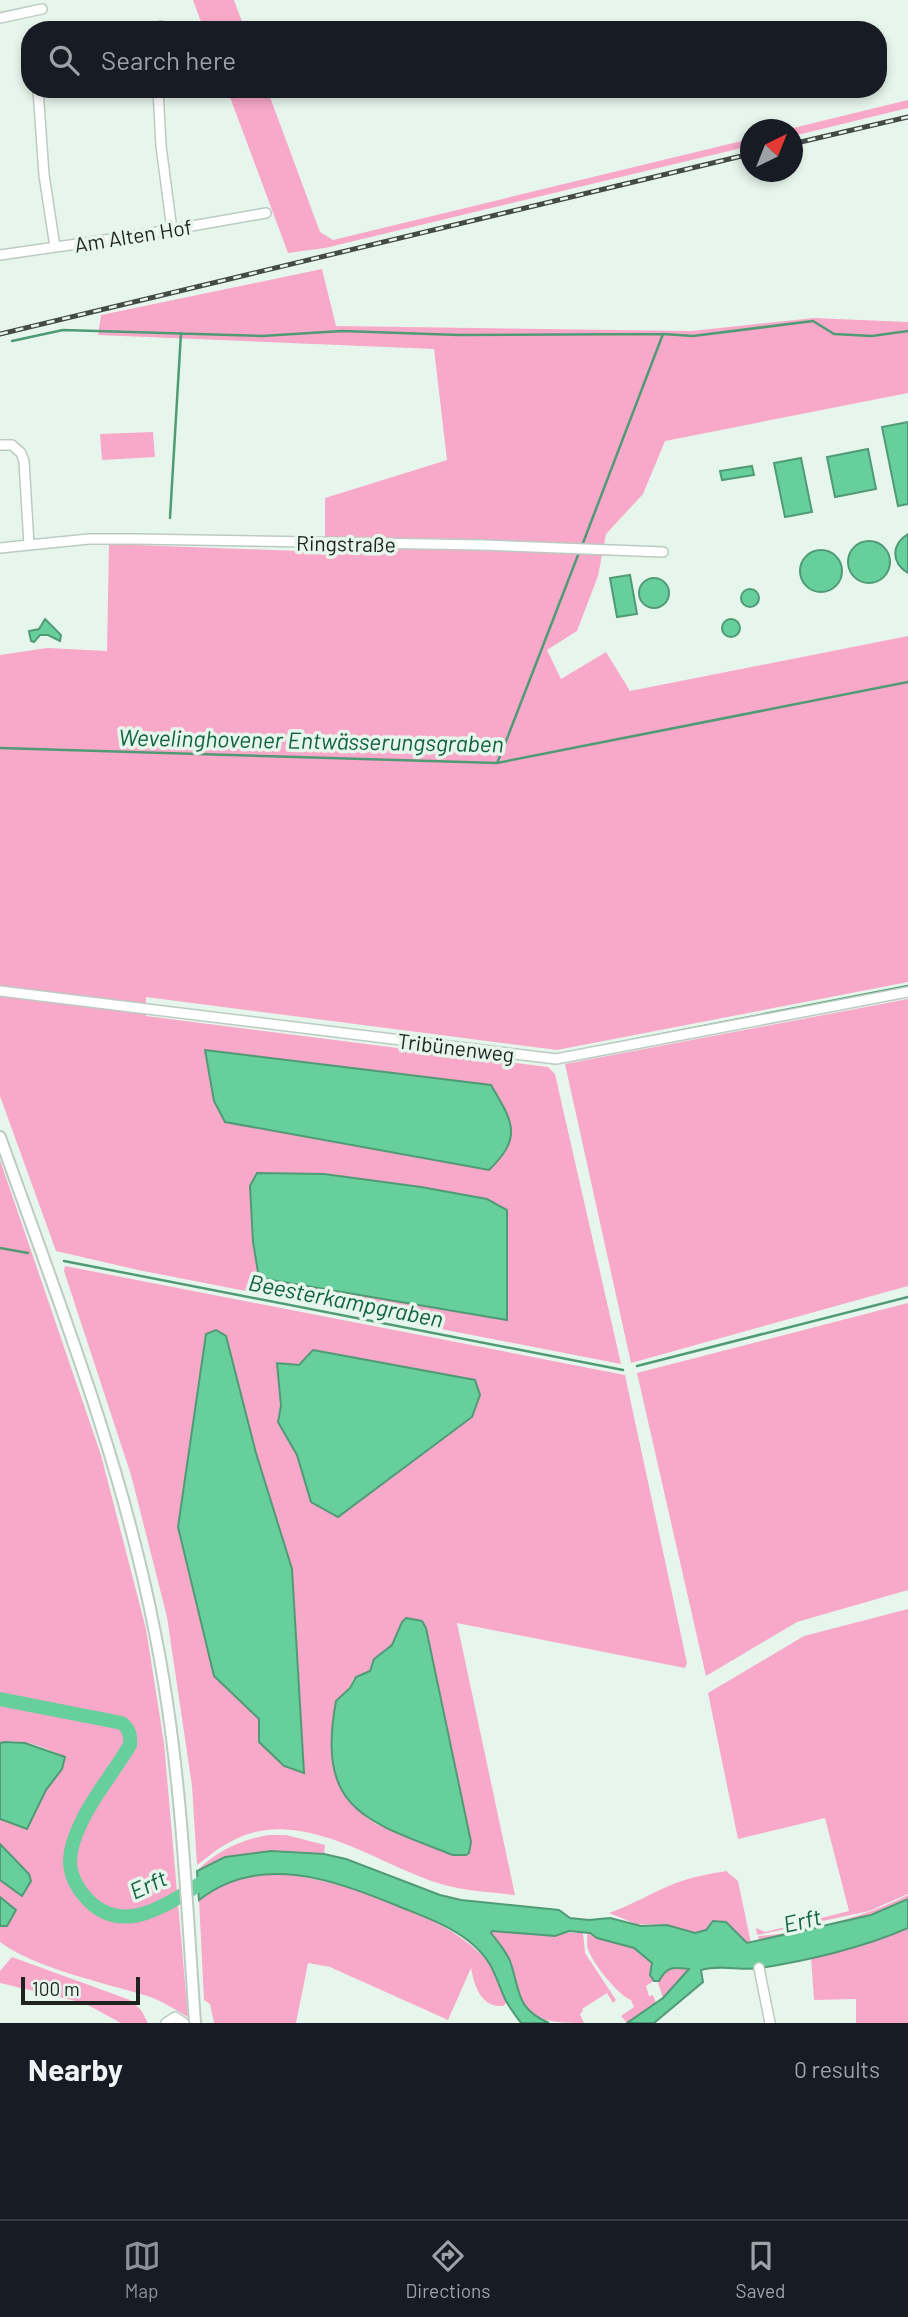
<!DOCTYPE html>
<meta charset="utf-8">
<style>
body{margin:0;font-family:Barlow,sans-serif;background:#20242c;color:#f1f3f6}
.compass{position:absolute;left:740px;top:119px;width:63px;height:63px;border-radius:50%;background:#171b24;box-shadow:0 4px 10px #0003;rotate:43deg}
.scale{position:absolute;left:21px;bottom:18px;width:119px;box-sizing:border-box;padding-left:7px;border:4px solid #1e2320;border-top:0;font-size:19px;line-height:24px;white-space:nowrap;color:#1e2320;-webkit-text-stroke:5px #e7f6ed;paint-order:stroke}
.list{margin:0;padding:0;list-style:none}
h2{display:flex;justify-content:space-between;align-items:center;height:91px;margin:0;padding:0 28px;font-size:30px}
h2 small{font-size:23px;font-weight:400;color:#9ea1a6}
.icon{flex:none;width:38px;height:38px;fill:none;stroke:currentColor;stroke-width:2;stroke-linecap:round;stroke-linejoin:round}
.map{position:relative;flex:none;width:908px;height:2023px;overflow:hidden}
.search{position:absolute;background:#171b24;box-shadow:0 4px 10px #0003;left:21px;right:21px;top:21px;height:77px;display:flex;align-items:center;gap:18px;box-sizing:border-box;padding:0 24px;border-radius:28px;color:#9ea1a6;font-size:26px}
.sheet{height:196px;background:#171b24}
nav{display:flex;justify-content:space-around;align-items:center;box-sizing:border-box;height:98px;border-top:2px solid #363941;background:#171b24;font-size:19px;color:#9ea1a6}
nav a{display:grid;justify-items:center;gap:4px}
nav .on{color:#8c9099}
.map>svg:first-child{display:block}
.green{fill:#f8a8c9;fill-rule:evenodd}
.water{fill:#66cf9b;stroke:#509b76;stroke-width:2}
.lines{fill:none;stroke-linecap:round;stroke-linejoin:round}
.stream{stroke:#509b76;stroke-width:2.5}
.river{stroke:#66cf9b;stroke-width:14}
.minor-casing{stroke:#bccbc2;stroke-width:12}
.tertiary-casing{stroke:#bccbc2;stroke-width:14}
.minor{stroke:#fff;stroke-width:9}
.tertiary{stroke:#fff;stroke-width:10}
.rail-casing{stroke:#444b47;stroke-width:5}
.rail{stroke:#e7f6ed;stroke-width:2.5;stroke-dasharray:8;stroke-linecap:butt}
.labels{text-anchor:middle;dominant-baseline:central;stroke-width:7;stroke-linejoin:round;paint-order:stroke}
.street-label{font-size:21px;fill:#1e2320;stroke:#e7f6ed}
.water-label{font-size:23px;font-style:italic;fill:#116240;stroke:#e7f6ed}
</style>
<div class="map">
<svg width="908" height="2023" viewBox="0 0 908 2023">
<rect width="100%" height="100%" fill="#e7f6ed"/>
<path class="green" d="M193,0H234L245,30H204Z
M227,89H267L320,232L333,240L750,139V146L325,248L288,253Z
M908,100V108L793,136L792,130L789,129Z
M322,269L336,326L691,331L814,318L908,322V393L665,441L643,494L606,534L598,576L577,631L547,650L561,679L606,652L630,691L908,636V982L557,1050L146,997V1016L548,1067L555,1074L621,1364L138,1270L56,1251L0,1096V655L47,648L107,651L109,544L325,552V498L447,460L434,349L98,335L101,315ZM324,1174L487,1199L506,1210L507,1320L260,1278Z
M153,432L155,457L102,460L100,434Z
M908,999V1286L631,1363L565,1064Z
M0,1160L101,1455L146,1629L164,1743L188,2017C174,2009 159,1999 144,1995C101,1982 35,1968 0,1942V1926L2,1927L16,1910L0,1897V1880L22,1896L31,1881L29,1873L0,1844V1819L27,1829L46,1790L62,1769L65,1757C46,1748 21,1737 0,1743Z
M65,1266L625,1375L687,1663L685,1668L457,1623L515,1895C491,1892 464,1891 441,1884C375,1864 301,1804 232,1841C219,1847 208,1857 197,1865L192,1786L167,1617L131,1475L64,1271ZM226,1336L255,1453L292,1569L294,1638L259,1742V1719L194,1587L178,1527L189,1457ZM313,1350L475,1380L311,1501L297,1455L278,1422L281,1406L277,1363L299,1365ZM402,1622L426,1628L471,1842L469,1853L466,1856L453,1855L376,1824L363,1815L334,1717C335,1702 348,1694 353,1679L370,1671L374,1659L392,1645Z
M908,1303V1590L797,1622L706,1676L637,1373Z
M908,1609V1894L869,1911L757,1935L756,1928L765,1932L849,1911L825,1818L738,1839L708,1693L804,1636Z
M269,1835H286L325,1845L324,1854C278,1852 239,1847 197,1871C215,1852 242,1839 269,1835Z
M726,1871L738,1881L751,1943H747L739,1935L706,1930L695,1934L667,1925L636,1924L609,1913C632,1905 653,1892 676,1883C692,1877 709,1874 726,1871Z
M284,1874C345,1882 455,1916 492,1967C499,1976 503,1990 507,2002L503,2006C481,2008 474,1985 471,1968L448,2020L330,1967L308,1963L296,2023H214L210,2004L204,2000L199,1900C227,1878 249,1876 284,1874Z
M908,1895V1899L871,1915L759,1941L758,1936C807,1933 864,1917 908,1895Z
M908,1928V2023H856V1999L814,2000L811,1957L864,1945Z
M492,1931L583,1933L585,1953L616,2000L613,2003L607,1993L582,2009L583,2011L580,2014L584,2023C561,2023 531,2023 520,2000C517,1991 517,1981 513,1972C507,1959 498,1946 491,1933Z
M587,1933L597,1938L634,1948L652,1963L650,1975L654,1981L646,1986L649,1996L653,1995L656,2003L627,2023L621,2016L634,2007L631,2000C619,1996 592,1963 588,1949C586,1943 588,1940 587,1933Z
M12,1957L130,2000L141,2010L148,2023H121L84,2003L0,1983V1971Z
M669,1968L689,1969L663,1998L658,1983L664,1971Z"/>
<path class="water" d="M908,422V504L898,506L882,427Z
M868,449L876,489L835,497L827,457Z
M801,458L812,512L785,517L774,463Z
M752,466L754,475L722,480L720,471Z
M908,534V573C891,563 891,544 908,534Z
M848 562a21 21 0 1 1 42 0a21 21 0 1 1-42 0Z
M800 571a21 21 0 1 1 42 0a21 21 0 1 1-42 0Z
M630,575L637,614L617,617L610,578Z
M639 593a15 15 0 1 1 30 0a15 15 0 1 1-30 0Z
M741 598a9 9 0 1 1 18 0a9 9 0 1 1-18 0Z
M722 628a9 9 0 1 1 18 0a9 9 0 1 1-18 0Z
M45,619L61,635L60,641L48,635H40L34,642L31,641L29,631L39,629Z
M205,1050L491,1085C513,1122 523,1137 489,1170L225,1122L214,1101Z
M257,1173L324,1174L421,1187L487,1199L507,1210V1320L259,1278L253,1242L250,1186Z
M216,1330L226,1336L256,1453L292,1569L304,1773L284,1766L259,1742V1719L214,1676L178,1527L206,1334Z
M313,1350L475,1380L480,1395L472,1417L338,1517L311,1502L297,1455L278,1422L281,1406L277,1363L299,1365Z
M406,1618L422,1621L426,1628L471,1842L469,1853L466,1855H453C365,1821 316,1810 336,1701L350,1688L356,1677L370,1671L374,1659L392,1645L402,1622Z
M5,1742L25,1743L65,1757L62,1769L46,1790L27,1829L0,1819V1743Z
M0,1844L29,1874L31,1881L22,1896L0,1880Z
M271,1851L324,1854L346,1859L440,1895L461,1900L559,1910L570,1918L589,1920L610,1918L641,1926L667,1925L695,1933L706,1930L713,1921L726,1922L747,1943L871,1915L908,1899V1928C866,1947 806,1961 760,1968C740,1971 721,1964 701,1970L703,1982L654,2023H627L663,1998L689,1969C673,1967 667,1966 659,1981H654L650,1975L652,1963L634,1948L597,1938L590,1933L569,1931L555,1936L492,1931L491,1933C498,1942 506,1951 510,1961C521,1992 515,2008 549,2023H521C516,2016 510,2008 506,2001C494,1975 494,1962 470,1942C449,1925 422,1916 398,1906C334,1880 260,1852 199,1900L197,1871L225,1857Z
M0,1897L16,1910L7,1926H0Z"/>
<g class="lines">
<path class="stream" d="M12,341L63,330L262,336L342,331L459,335L663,334
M170,518L181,333
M583,543L663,334L693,336L813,321L834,334L872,336L908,331
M0,748L497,763L908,682
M503,749L580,550
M497,763L500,756
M617,1043L908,986
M0,1248L28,1253
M64,1261L623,1370
M637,1366L908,1297"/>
<path class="river" d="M0,1699L122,1723C129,1729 131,1735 130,1745C111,1777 84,1807 73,1843C67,1862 70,1877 82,1893C121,1944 173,1900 214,1875"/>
<g class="minor-casing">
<path id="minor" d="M0,18L42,9
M161,30V26
M38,89L44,175L55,247
M158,89L161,146L172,230
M0,255L146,234L266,213
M0,445H12L21,453L24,461L29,545L0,548
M29,545L89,539H135L483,545L663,552
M0,991L556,1059L908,992
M759,1968L770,2023
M166,2023L175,2017L184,2023"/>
</g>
<g class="tertiary-casing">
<path id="tertiary" d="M0,1137C58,1300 122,1462 155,1633C181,1762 186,1892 195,2023"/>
</g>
<use href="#minor" class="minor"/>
<use href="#tertiary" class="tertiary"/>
<g class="rail-casing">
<path id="rail" d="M792,144L908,117
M0,334L750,154"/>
</g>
<use href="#rail" class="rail"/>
</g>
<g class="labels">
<g class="street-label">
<text transform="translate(133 235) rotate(-9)">Am Alten Hof</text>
<text transform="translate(346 543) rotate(1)">Ringstraße</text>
<text transform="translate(456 1047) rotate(7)">Tribünenweg</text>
</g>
<g class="water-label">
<text transform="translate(311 740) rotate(1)">Wevelinghovener Entwässerungsgraben</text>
<text transform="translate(346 1300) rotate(11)">Beesterkampgraben</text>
<text transform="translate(148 1884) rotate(-24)">Erft</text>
<text transform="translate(802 1920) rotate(-13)">Erft</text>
</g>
</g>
</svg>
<svg class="compass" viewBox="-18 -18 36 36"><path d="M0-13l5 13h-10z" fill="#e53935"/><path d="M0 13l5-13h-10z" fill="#9ea1a6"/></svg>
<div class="scale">100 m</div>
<div class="search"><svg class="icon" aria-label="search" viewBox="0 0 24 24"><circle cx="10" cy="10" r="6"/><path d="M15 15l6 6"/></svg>Search here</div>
</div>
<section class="sheet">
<h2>Nearby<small>0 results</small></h2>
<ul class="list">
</ul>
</section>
<nav>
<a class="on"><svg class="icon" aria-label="map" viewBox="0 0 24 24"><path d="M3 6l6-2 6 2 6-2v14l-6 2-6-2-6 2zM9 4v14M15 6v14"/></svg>Map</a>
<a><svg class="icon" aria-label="directions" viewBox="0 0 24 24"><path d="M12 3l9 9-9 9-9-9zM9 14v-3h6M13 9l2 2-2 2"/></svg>Directions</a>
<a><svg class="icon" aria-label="saved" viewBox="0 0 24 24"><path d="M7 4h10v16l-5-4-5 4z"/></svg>Saved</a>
</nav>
